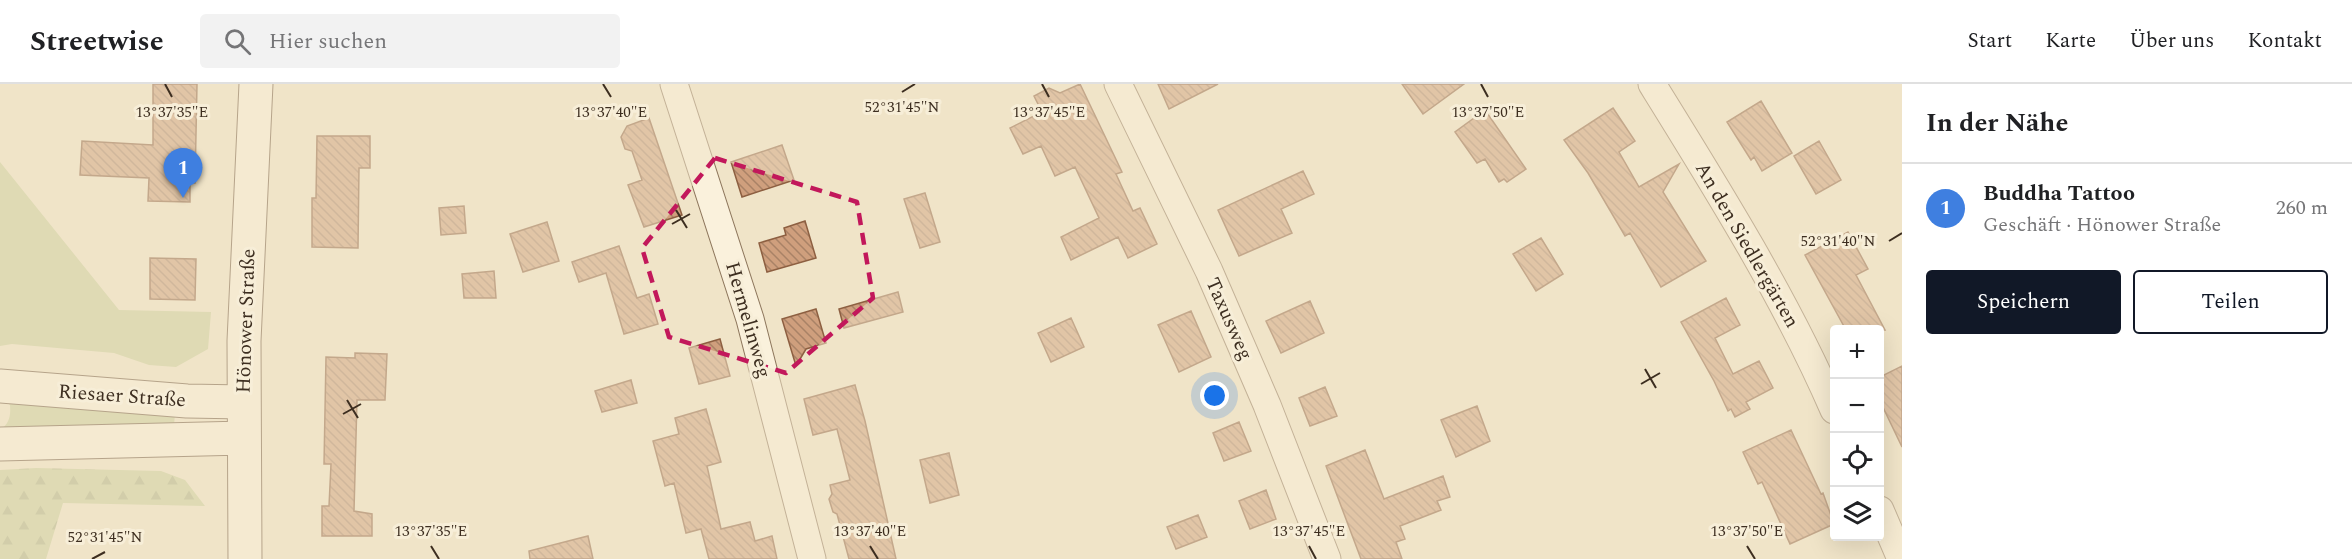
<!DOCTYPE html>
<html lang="de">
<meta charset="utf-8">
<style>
body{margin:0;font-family:Spectral,serif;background:#f2f2f2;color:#202124}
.controls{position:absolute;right:18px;bottom:18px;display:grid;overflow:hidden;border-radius:6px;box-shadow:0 6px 24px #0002}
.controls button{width:54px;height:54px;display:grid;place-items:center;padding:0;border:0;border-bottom:2px solid #e0e0e0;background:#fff;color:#202124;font:30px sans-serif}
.you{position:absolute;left:1215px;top:312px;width:21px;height:21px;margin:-15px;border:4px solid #fff;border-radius:50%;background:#1a73e8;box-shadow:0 0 0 9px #1a73e833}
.badge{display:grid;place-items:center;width:39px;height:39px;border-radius:50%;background:#111827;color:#fff;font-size:20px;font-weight:700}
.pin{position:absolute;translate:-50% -50px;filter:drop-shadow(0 2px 3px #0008)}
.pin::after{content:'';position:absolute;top:32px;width:21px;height:18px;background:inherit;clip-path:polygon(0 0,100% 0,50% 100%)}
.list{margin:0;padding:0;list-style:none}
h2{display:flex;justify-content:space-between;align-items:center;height:78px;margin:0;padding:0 24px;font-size:26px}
h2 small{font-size:20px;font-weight:400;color:#757577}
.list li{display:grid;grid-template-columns:39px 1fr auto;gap:18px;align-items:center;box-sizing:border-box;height:90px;padding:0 24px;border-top:2px solid #e0e0e0}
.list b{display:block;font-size:22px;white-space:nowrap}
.list p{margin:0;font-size:20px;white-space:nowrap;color:#757577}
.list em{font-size:20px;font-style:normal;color:#757577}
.actions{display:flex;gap:12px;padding:18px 24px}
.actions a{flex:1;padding:14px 0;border:2px solid #111827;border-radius:6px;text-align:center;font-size:21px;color:#111827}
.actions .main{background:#111827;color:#fff}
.icon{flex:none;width:33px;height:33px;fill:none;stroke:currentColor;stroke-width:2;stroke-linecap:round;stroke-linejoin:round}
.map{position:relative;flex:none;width:1902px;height:475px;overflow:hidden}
header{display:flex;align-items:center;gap:36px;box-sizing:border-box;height:84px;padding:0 30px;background:#fff;border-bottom:2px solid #e0e0e0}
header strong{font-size:28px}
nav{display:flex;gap:33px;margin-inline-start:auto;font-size:21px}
.search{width:420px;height:54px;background:#f2f2f2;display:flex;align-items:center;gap:15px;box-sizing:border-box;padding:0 21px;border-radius:6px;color:#757577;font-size:22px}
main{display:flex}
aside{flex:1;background:#fff}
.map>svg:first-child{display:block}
.green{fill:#c9cf9b}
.forest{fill:url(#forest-firs)}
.building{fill:url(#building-back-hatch);stroke:#8d5f41;stroke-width:1.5}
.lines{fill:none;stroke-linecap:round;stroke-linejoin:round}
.minor-casing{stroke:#8d765c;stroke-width:29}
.secondary-casing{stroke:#6f573f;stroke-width:35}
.minor{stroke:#faf1dc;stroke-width:27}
.secondary{stroke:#faf1dc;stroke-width:33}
.marked{fill:none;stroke:#c2185b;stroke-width:4.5;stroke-dasharray:12 8;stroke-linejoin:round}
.ticks{fill:none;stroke:#3d2e20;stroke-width:2}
.labels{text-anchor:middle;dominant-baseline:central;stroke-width:6;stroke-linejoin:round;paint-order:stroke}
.street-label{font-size:20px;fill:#3d2e20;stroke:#f7eed8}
.ticks-label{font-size:15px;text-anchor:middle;fill:#3d2e20;stroke:#f7eed8;stroke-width:6;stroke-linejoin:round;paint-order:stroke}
</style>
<header>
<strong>Streetwise</strong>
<div class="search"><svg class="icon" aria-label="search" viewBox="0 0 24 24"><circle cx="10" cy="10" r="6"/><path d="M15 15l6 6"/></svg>Hier suchen</div>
<nav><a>Start</a><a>Karte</a><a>Über uns</a><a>Kontakt</a></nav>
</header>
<main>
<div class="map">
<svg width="1902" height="475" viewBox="0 0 1902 475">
<defs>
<pattern id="forest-firs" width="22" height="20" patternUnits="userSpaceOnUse" patternTransform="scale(1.5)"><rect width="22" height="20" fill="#c9cf9b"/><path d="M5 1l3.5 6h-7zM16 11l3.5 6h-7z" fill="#aeb285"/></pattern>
<pattern id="building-back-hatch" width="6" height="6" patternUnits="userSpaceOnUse" patternTransform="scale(1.5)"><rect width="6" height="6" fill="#cf9f7d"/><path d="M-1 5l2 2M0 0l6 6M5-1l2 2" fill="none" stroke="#a98266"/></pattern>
</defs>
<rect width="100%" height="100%" fill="#f0e4c8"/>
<path class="green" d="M0,78L119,226L211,228L208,265L176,283L149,281L114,269L12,260L0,262Z
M3,315L175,329L174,342L0,347C9,339 11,333 10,321Z"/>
<path class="forest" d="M36,384L161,387L185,396L205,422L63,419L46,475H0V386Z"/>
<path class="building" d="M153,0H197L195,99H190V118L148,117L149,94L80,91L82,57L153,61Z
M1080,0L1122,88L1116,90L1133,127L1140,124L1157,160L1128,174L1118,153L1071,176L1061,153L1099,134L1075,83L1055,92L1041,62L1023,70L1010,44L1042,28L1034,12L1049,4L1060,9Z
M1158,0H1218L1169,25Z
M1402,0H1464L1423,30Z
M1761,17L1792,69L1762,87L1754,73L1751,76L1727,38Z
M1613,24L1635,57L1619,68L1639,103L1679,80L1663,108L1706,177L1661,203L1630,149L1625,152L1588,89L1564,56Z
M1485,26L1526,85L1507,98L1504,95L1499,98L1485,75L1477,79L1455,48Z
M649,34L682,131L644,143L628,101L642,96L632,67L625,65L621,53L627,42Z
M317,52H370V84H359L358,164L312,163V114H316Z
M1819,57L1841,96L1816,110L1794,72Z
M782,61L794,96L742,113L731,78Z
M1303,87L1314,110L1281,125L1292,149L1239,172L1218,126Z
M925,109L940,158L920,164L904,115Z
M464,122L466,149L441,151L439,124Z
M805,137L816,174L767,188L759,159L786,151L784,144Z
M547,138L559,177L523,188L510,150Z
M1848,148L1868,185L1856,191L1885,246H1846L1805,171Z
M1541,154L1563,190L1536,207L1513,170Z
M619,162L637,214L649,210L658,240L624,250L606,189L579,198L572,178Z
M150,174L196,175L195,216L150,215Z
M494,187L496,214H464L462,190Z
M898,208L903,228L844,244L839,225Z
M1726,214L1740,241L1715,254L1733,290L1759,277L1773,304L1746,318L1750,325L1735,333L1731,325L1728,327L1714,297L1681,238Z
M1310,217L1324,249L1281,269L1266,237Z
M816,225L826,259L806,265L796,282L782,235Z
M1191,227L1211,273L1179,288L1158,241Z
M1071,234L1084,263L1051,278L1038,249Z
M720,255L730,292L699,300L689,264Z
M355,269L387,270L385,316H357L354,427L372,430V452H322V422H329L331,380H324L326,273L355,274Z
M1902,282V363L1880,317V293Z
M631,296L637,319L602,328L595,307Z
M855,301L865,337L896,475H849L837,430L833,428L829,415L832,410L830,401L850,396L837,345L813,351L804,315Z
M1325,303L1337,332L1310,342L1299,314Z
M1477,322L1490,357L1456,373L1441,336Z
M706,325L721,378L707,382L721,445L750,438L755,457L772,452L777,475H709L701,445L686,449L674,399L665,402L653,357L679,350L675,334Z
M1239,338L1251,367L1224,377L1213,349Z
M1791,346L1821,410L1823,409L1834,440L1790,460L1762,398L1758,400L1743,368Z
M1365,366L1384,415L1443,392L1450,413L1437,417L1441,426L1400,442L1405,455L1396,458L1402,475H1361L1326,382Z
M949,369L959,411L930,419L920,376Z
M1266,406L1276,435L1250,445L1239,417Z
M1198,431L1207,453L1176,465L1167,443Z
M588,452L593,475H530L529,467Z"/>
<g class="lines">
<g class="minor-casing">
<path id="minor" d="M674,0L750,235L812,475
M1118,0L1209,187L1267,321L1327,475
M1652,0C1716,103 1786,215 1834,326
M1880,426L1901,475"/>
</g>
<g class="secondary-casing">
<path id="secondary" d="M0,302L187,317L244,318
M0,360L244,354
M245,475L244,257L256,0"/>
</g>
<use href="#minor" class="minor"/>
<use href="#secondary" class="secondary"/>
</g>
<path d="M0 0H1902V475H0ZM715,74L857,118L873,214L786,289L669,253L642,164Z" fill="#f0e4c8" fill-opacity=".55" fill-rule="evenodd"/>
<path class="marked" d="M715,74L857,118L873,214L786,289L669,253L642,164Z"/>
<path class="ticks" d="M165,0L172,13M603,0L611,13M1042,0L1049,13M1481,0L1488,13M902,8L915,0M676,126L687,144M672,140L690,130M1889,157L1902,149M1645,285L1656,304M1641,300L1660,289M347,316L358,334M343,330L361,320M431,462L439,475M870,462L878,475M1309,462L1316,475M1747,462L1755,475M92,475L105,468"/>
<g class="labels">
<g class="street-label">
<text transform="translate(1747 161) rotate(60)">An den Siedlergärten</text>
<text transform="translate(1229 235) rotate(66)">Taxusweg</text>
<text transform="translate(748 236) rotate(74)">Hermelinweg</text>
<text transform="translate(246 237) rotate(-88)">Hönower Straße</text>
<text transform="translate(122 312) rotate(4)">Riesaer Straße</text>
</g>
</g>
<g class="ticks-label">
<text x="902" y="28">52°31'45"N</text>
<text x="172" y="33">13°37'35"E</text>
<text x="611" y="33">13°37'40"E</text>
<text x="1488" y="33">13°37'50"E</text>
<text x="1049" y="33">13°37'45"E</text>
<text x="1838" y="162">52°31'40"N</text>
<text x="431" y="452">13°37'35"E</text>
<text x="870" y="452">13°37'40"E</text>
<text x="1309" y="452">13°37'45"E</text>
<text x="1747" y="452">13°37'50"E</text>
<text x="105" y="458">52°31'45"N</text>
</g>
</svg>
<div class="controls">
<button>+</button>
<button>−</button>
<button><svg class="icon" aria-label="locate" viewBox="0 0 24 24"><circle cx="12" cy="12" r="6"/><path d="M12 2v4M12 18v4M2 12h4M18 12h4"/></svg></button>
<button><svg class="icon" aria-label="layers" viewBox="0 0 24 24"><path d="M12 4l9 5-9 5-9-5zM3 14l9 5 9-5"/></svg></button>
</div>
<div class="you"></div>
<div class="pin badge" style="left:183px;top:114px;background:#3f7fe0">1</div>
</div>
<aside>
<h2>In der Nähe<small></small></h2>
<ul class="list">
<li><span class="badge" style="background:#3f7fe0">1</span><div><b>Buddha Tattoo</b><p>Geschäft · Hönower Straße</p></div><em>260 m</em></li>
</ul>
<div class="actions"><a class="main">Speichern</a><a>Teilen</a></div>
</aside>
</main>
